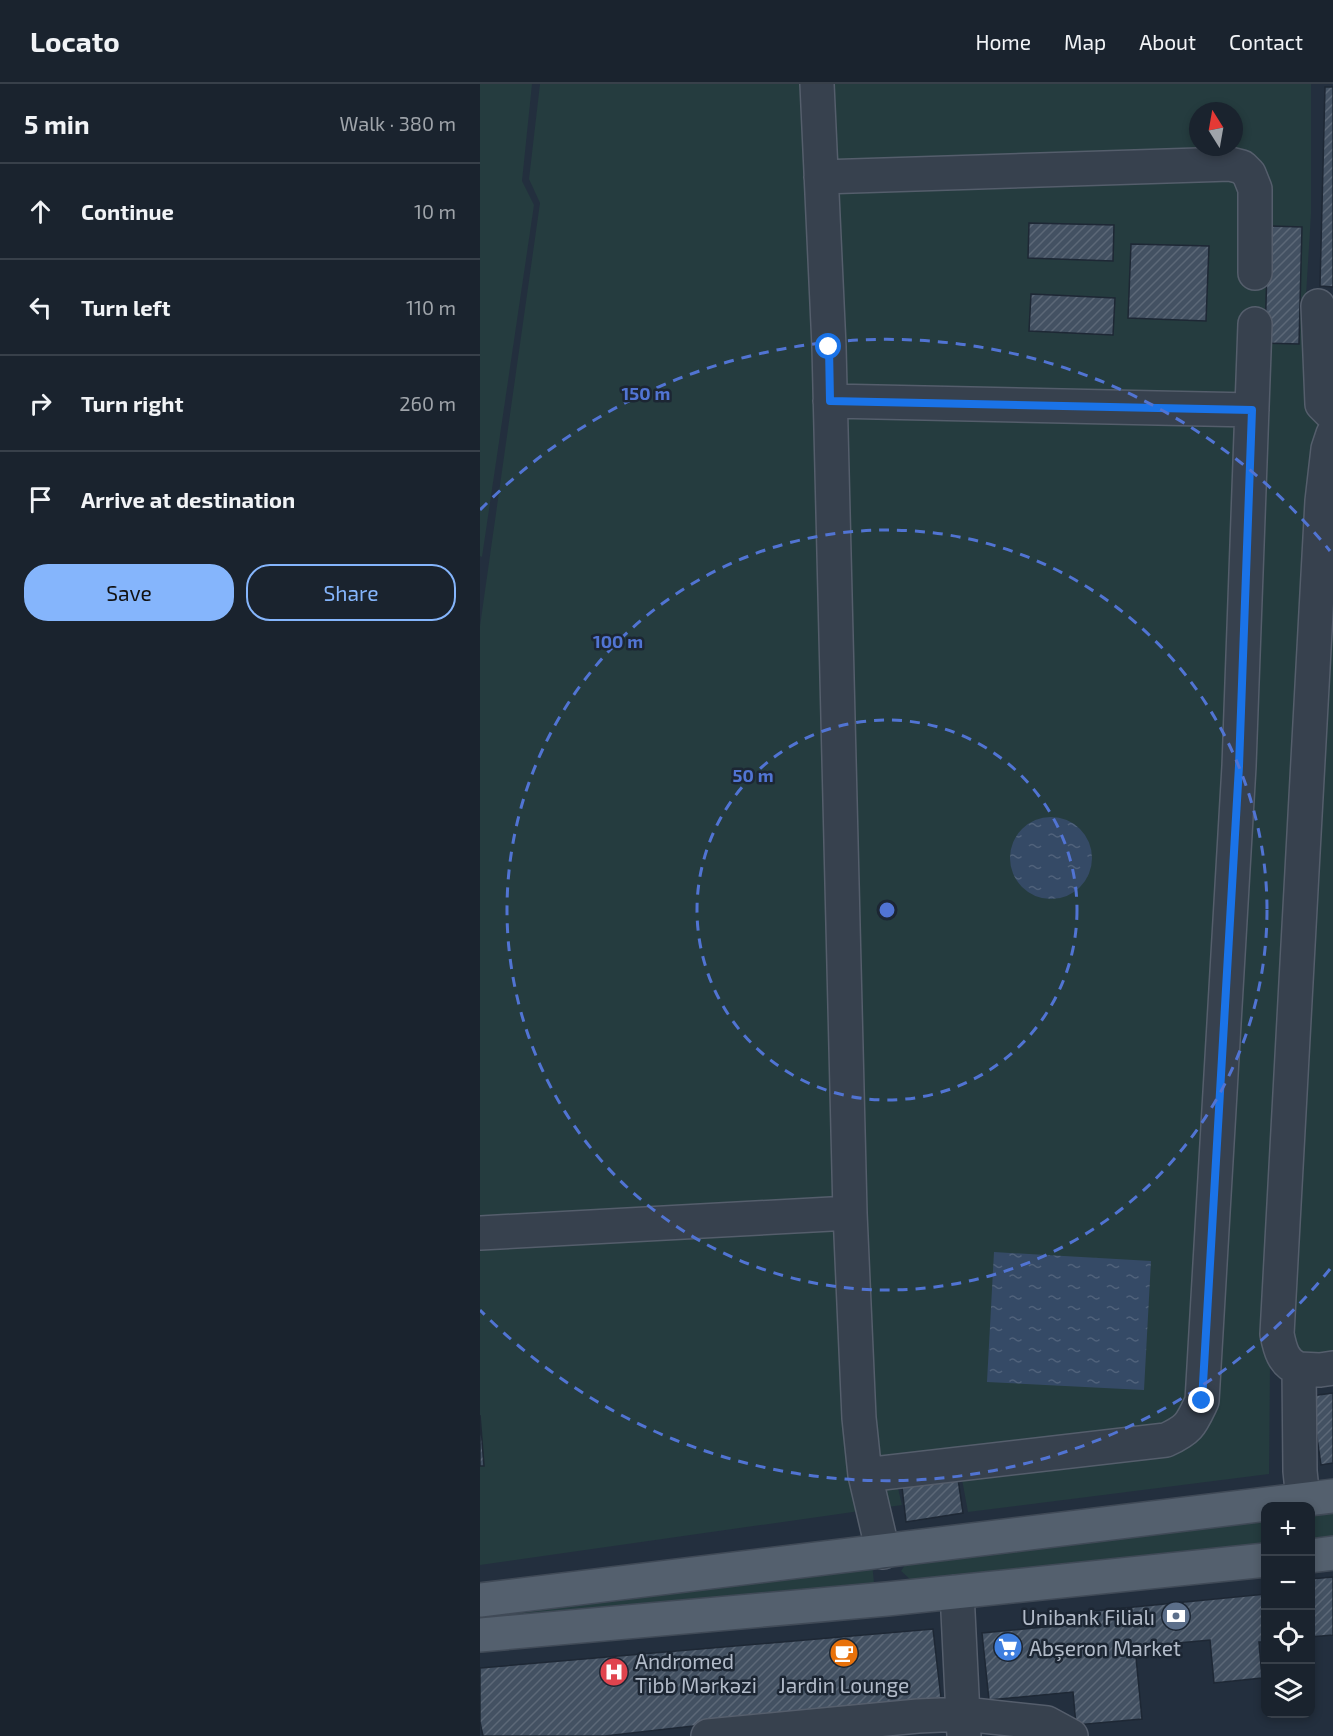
<!DOCTYPE html>
<meta charset="utf-8">
<style>
body{margin:0;font-family:"Exo 2",sans-serif;background:#232b36;color:#f1f3f6}
.controls{position:absolute;right:18px;bottom:18px;display:grid;overflow:hidden;border-radius:12px;box-shadow:0 3px 9px #0003}
.controls button{width:54px;height:54px;display:grid;place-items:center;padding:0;border:0;border-bottom:2px solid #38404a;background:#1a232e;color:#f1f3f6;font:30px sans-serif}
.compass{position:absolute;left:709px;top:18px;width:54px;height:54px;border-radius:50%;background:#1a232e;box-shadow:0 3px 9px #0003;rotate:349deg}
.stop{position:absolute;width:18px;height:18px;margin:-14px;border:4px solid #1a73e8;border-radius:50%;background:#fff}
.stop.end{background:#1a73e8;border-color:#fff;box-shadow:0 2px 6px #0008}
.list{margin:0;padding:0;list-style:none}
h2{display:flex;justify-content:space-between;align-items:center;height:78px;margin:0;padding:0 24px;font-size:26px}
h2 small{font-size:20px;font-weight:400;color:#9fa4aa}
.list li{display:grid;grid-template-columns:39px 1fr auto;gap:18px;align-items:center;box-sizing:border-box;height:96px;padding:0 24px;border-top:2px solid #38404a}
.list b{display:block;font-size:22px;white-space:nowrap}
.list em{font-size:20px;font-style:normal;color:#9fa4aa}
.actions{display:flex;gap:12px;padding:18px 24px}
.actions a{flex:1;padding:14px 0;border:2px solid #85b5fc;border-radius:24px;text-align:center;font-size:21px;color:#85b5fc}
.actions .main{background:#85b5fc;color:#111}
.icon{flex:none;width:33px;height:33px;fill:none;stroke:currentColor;stroke-width:2;stroke-linecap:round;stroke-linejoin:round}
.map{position:relative;flex:none;width:853px;height:1652px;overflow:hidden}
header{display:flex;align-items:center;gap:36px;box-sizing:border-box;height:84px;padding:0 30px;background:#1a232e;border-bottom:2px solid #38404a}
header strong{font-size:28px}
nav{display:flex;gap:33px;margin-inline-start:auto;font-size:21px}
main{display:flex}
aside{flex:1;background:#1a232e}
.map>svg:first-child{display:block}
.green{fill:#253c3f;fill-rule:evenodd}
.water{fill:url(#water-ripples)}
.building{fill:url(#building-hatch);stroke:#1e2835;stroke-width:1.5}
.lines{fill:none;stroke-linecap:round;stroke-linejoin:round}
.minor-casing{stroke:#555e6c;stroke-width:36}
.major-casing{stroke:#404a57;stroke-width:36}
.minor{stroke:#37414e;stroke-width:33}
.major{stroke:#54606e;stroke-width:33}
.route{stroke:#1a73e8;stroke-width:8}
.ring{fill:none;stroke:#5174d3;stroke-width:3;stroke-dasharray:10 8}
.labels{text-anchor:middle;dominant-baseline:central;stroke-width:5;stroke-linejoin:round;paint-order:stroke}
.poi-label{font-size:21px;fill:#b2bbc9;stroke:#1c2633;text-anchor:start}
.centre{fill:#5174d3;stroke:#1c2633;stroke-width:3}
.ring-label{font-size:18px;text-anchor:middle;font-weight:bold;fill:#5174d3;stroke:#1c2633;stroke-width:5;stroke-linejoin:round;paint-order:stroke}
</style>
<header>
<strong>Locato</strong>
<nav><a>Home</a><a>Map</a><a>About</a><a>Contact</a></nav>
</header>
<main>
<aside>
<h2>5 min<small>Walk · 380 m</small></h2>
<ul class="list">
<li><svg class="icon" aria-label="ahead" viewBox="0 0 24 24"><path d="M12 20V5M6 11l6-6 6 6"/></svg><div><b>Continue</b></div><em>10 m</em></li>
<li><svg class="icon" aria-label="left" viewBox="0 0 24 24"><path d="M17 20v-9H6M10 6l-5 5 5 5"/></svg><div><b>Turn left</b></div><em>110 m</em></li>
<li><svg class="icon" aria-label="right" viewBox="0 0 24 24"><path d="M7 20v-9h11M14 6l5 5-5 5"/></svg><div><b>Turn right</b></div><em>260 m</em></li>
<li><svg class="icon" aria-label="arrive" viewBox="0 0 24 24"><path d="M6 21V4h12l-3 4 3 4H6"/></svg><div><b>Arrive at destination</b></div></li>
</ul>
<div class="actions"><a class="main">Save</a><a>Share</a></div>
</aside>
<div class="map">
<svg width="853" height="1652" viewBox="0 0 853 1652">
<defs>
<pattern id="water-ripples" width="26" height="14" patternUnits="userSpaceOnUse" patternTransform="scale(1.5)"><rect width="26" height="14" fill="#354a66"/><path d="M2 4q2-2 4 0t4 0M15 11q2-2 4 0t4 0" fill="none" stroke="#50627b"/></pattern>
<pattern id="building-hatch" width="6" height="6" patternUnits="userSpaceOnUse" patternTransform="scale(1.5)"><rect width="6" height="6" fill="#435162"/><path d="M-1 1l2-2M0 6l6-6M5 7l2-2" fill="none" stroke="#5c6877"/></pattern>
</defs>
<rect width="100%" height="100%" fill="#232f3e"/>
<path class="green" d="M0,0H52L42,97L54,121L2,473L0,472Z
M60,0H831V130L824,244H853V1269L790,1279L789,1390L488,1428L481,1390L417,1400L422,1421L0,1481V542L60,119L49,95ZM718,27H754V63H718Z
M853,1424V1454L831,1457L830,1427Z
M785,1432V1461L432,1497L421,1487L429,1475Z
M392,1479L394,1499L0,1539V1528Z"/>
<path class="water" d="M530 774a41 41 0 1 1 82 0a41 41 0 1 1-82 0Z
M514,1168L671,1177L664,1306L507,1298Z"/>
<path class="building" d="M845,3H853V203L840,202Z
M549,139L634,141L633,177L548,174Z
M788,142L822,143L819,260L785,259Z
M651,160L729,162L726,237L648,234Z
M551,210L635,214L633,251L549,247Z
M853,1309V1379L841,1381L831,1312Z
M0,1331L4,1382H0Z
M478,1395L483,1429L426,1438L422,1403Z
M853,1493V1551L830,1553V1495Z
M786,1510V1558H779L782,1594L734,1599L730,1556L655,1563L662,1635L596,1641L593,1608L509,1616L502,1549L585,1541L583,1530Z
M453,1545L461,1614L125,1652H3L0,1638V1584Z"/>
<g class="lines">
<g class="minor-casing">
<path id="minor" d="M337,0L349,263L370,1129L379,1334L385,1391L403,1468
M341,93L750,80L762,83L769,90L775,105V189
M838,222L842,320L853,331
M350,317L772,326
M0,1149L370,1129
M819,1285C803,1279 800,1265 797,1250L842,417L848,365L853,350
M385,1391L686,1356C710,1345 711,1340 722,1317L759,682L775,240
M823,1416L820,1387L819,1285L840,1286L853,1284
M477,1508L484,1652
M228,1652L438,1632L484,1630L567,1639L591,1652"/>
</g>
<g class="major-casing">
<path id="major" d="M830,1472L853,1469
M0,1516L853,1412
M0,1551L407,1515L786,1476"/>
</g>
<use href="#minor" class="minor"/>
<use href="#major" class="major"/>
</g>
<g class="lines">
<path class="route" d="M349,263L350,317L772,326L759,682L722,1317"/>
</g>
<g class="ring">
<circle cx="407" cy="826" r="190"/>
<circle cx="407" cy="826" r="380"/>
<path d="M850 1185A570 570 0 0 1 0 1226M0 426A570 570 0 0 1 850 467"/>
</g>
<defs>
<g id="bank-disc" transform="scale(1.5)"><circle r="9.5" fill="#5c6f8a" stroke="#1c2633"/><path d="M-6-4H6V4H-6ZM0-2.3a2.3 2.3 0 1 0 0 4.6a2.3 2.3 0 1 0 0-4.6Z" fill="#fff"/></g>
<g id="supermarket-disc" transform="scale(1.5)"><circle r="9.5" fill="#3f7fe0" stroke="#1c2633"/><path d="M-6-5.5h2.5l.6 2H6L4.5 2H-2.5L-4.4-4H-6ZM-1.5 3.2a1.3 1.3 0 1 0 .1 0ZM3 3.2a1.3 1.3 0 1 0 .1 0Z" fill="#fff"/></g>
<g id="cafe-disc" transform="scale(1.5)"><circle r="9.5" fill="#e8710a" stroke="#1c2633"/><path d="M-5.5-4.5H6V0H3Q3 3.5 0 3.5H-2.5Q-5.5 3.5-5.5 0ZM3-3.2v2h1.7v-2ZM-6 4.5H4V6H-6Z" fill="#fff"/></g>
<g id="hospital-disc" transform="scale(1.5)"><circle r="9.5" fill="#e0444e" stroke="#1c2633"/><path d="M-5-5h3v3.5h4V-5h3V5h-3V1.5h-4V5h-3Z" fill="#fff"/></g>
</defs>
<g fill-rule="evenodd">
<use href="#bank-disc" x="696" y="1532"/>
<use href="#supermarket-disc" x="528" y="1563"/>
<use href="#cafe-disc" x="364" y="1569"/>
<use href="#hospital-disc" x="134" y="1588"/>
</g>
<g class="labels">
<g class="poi-label">
<text x="675" y="1532" text-anchor="end">Unibank Filialı</text>
<text x="549" y="1563">Abşeron Market</text>
<text x="155" y="1576">Andromed<tspan x="155" dy="24">Tibb Mərkəzi</tspan></text>
<text x="364" y="1600" text-anchor="middle">Jardin Lounge</text>
</g>
</g>
<circle cx="407" cy="826" r="9" class="centre"/>
<g class="ring-label">
<text x="166" y="316">150 m</text>
<text x="138" y="564">100 m</text>
<text x="273" y="698">50 m</text>
</g>
</svg>
<div class="controls">
<button>+</button>
<button>−</button>
<button><svg class="icon" aria-label="locate" viewBox="0 0 24 24"><circle cx="12" cy="12" r="6"/><path d="M12 2v4M12 18v4M2 12h4M18 12h4"/></svg></button>
<button><svg class="icon" aria-label="layers" viewBox="0 0 24 24"><path d="M12 4l9 5-9 5-9-5zM3 14l9 5 9-5"/></svg></button>
</div>
<svg class="compass" viewBox="-18 -18 36 36"><path d="M0-13l5 13h-10z" fill="#e53935"/><path d="M0 13l5-13h-10z" fill="#9fa4aa"/></svg>
<div class="stop" style="left:349px;top:263px"></div>
<div class="stop end" style="left:722px;top:1317px"></div>
</div>
</main>
